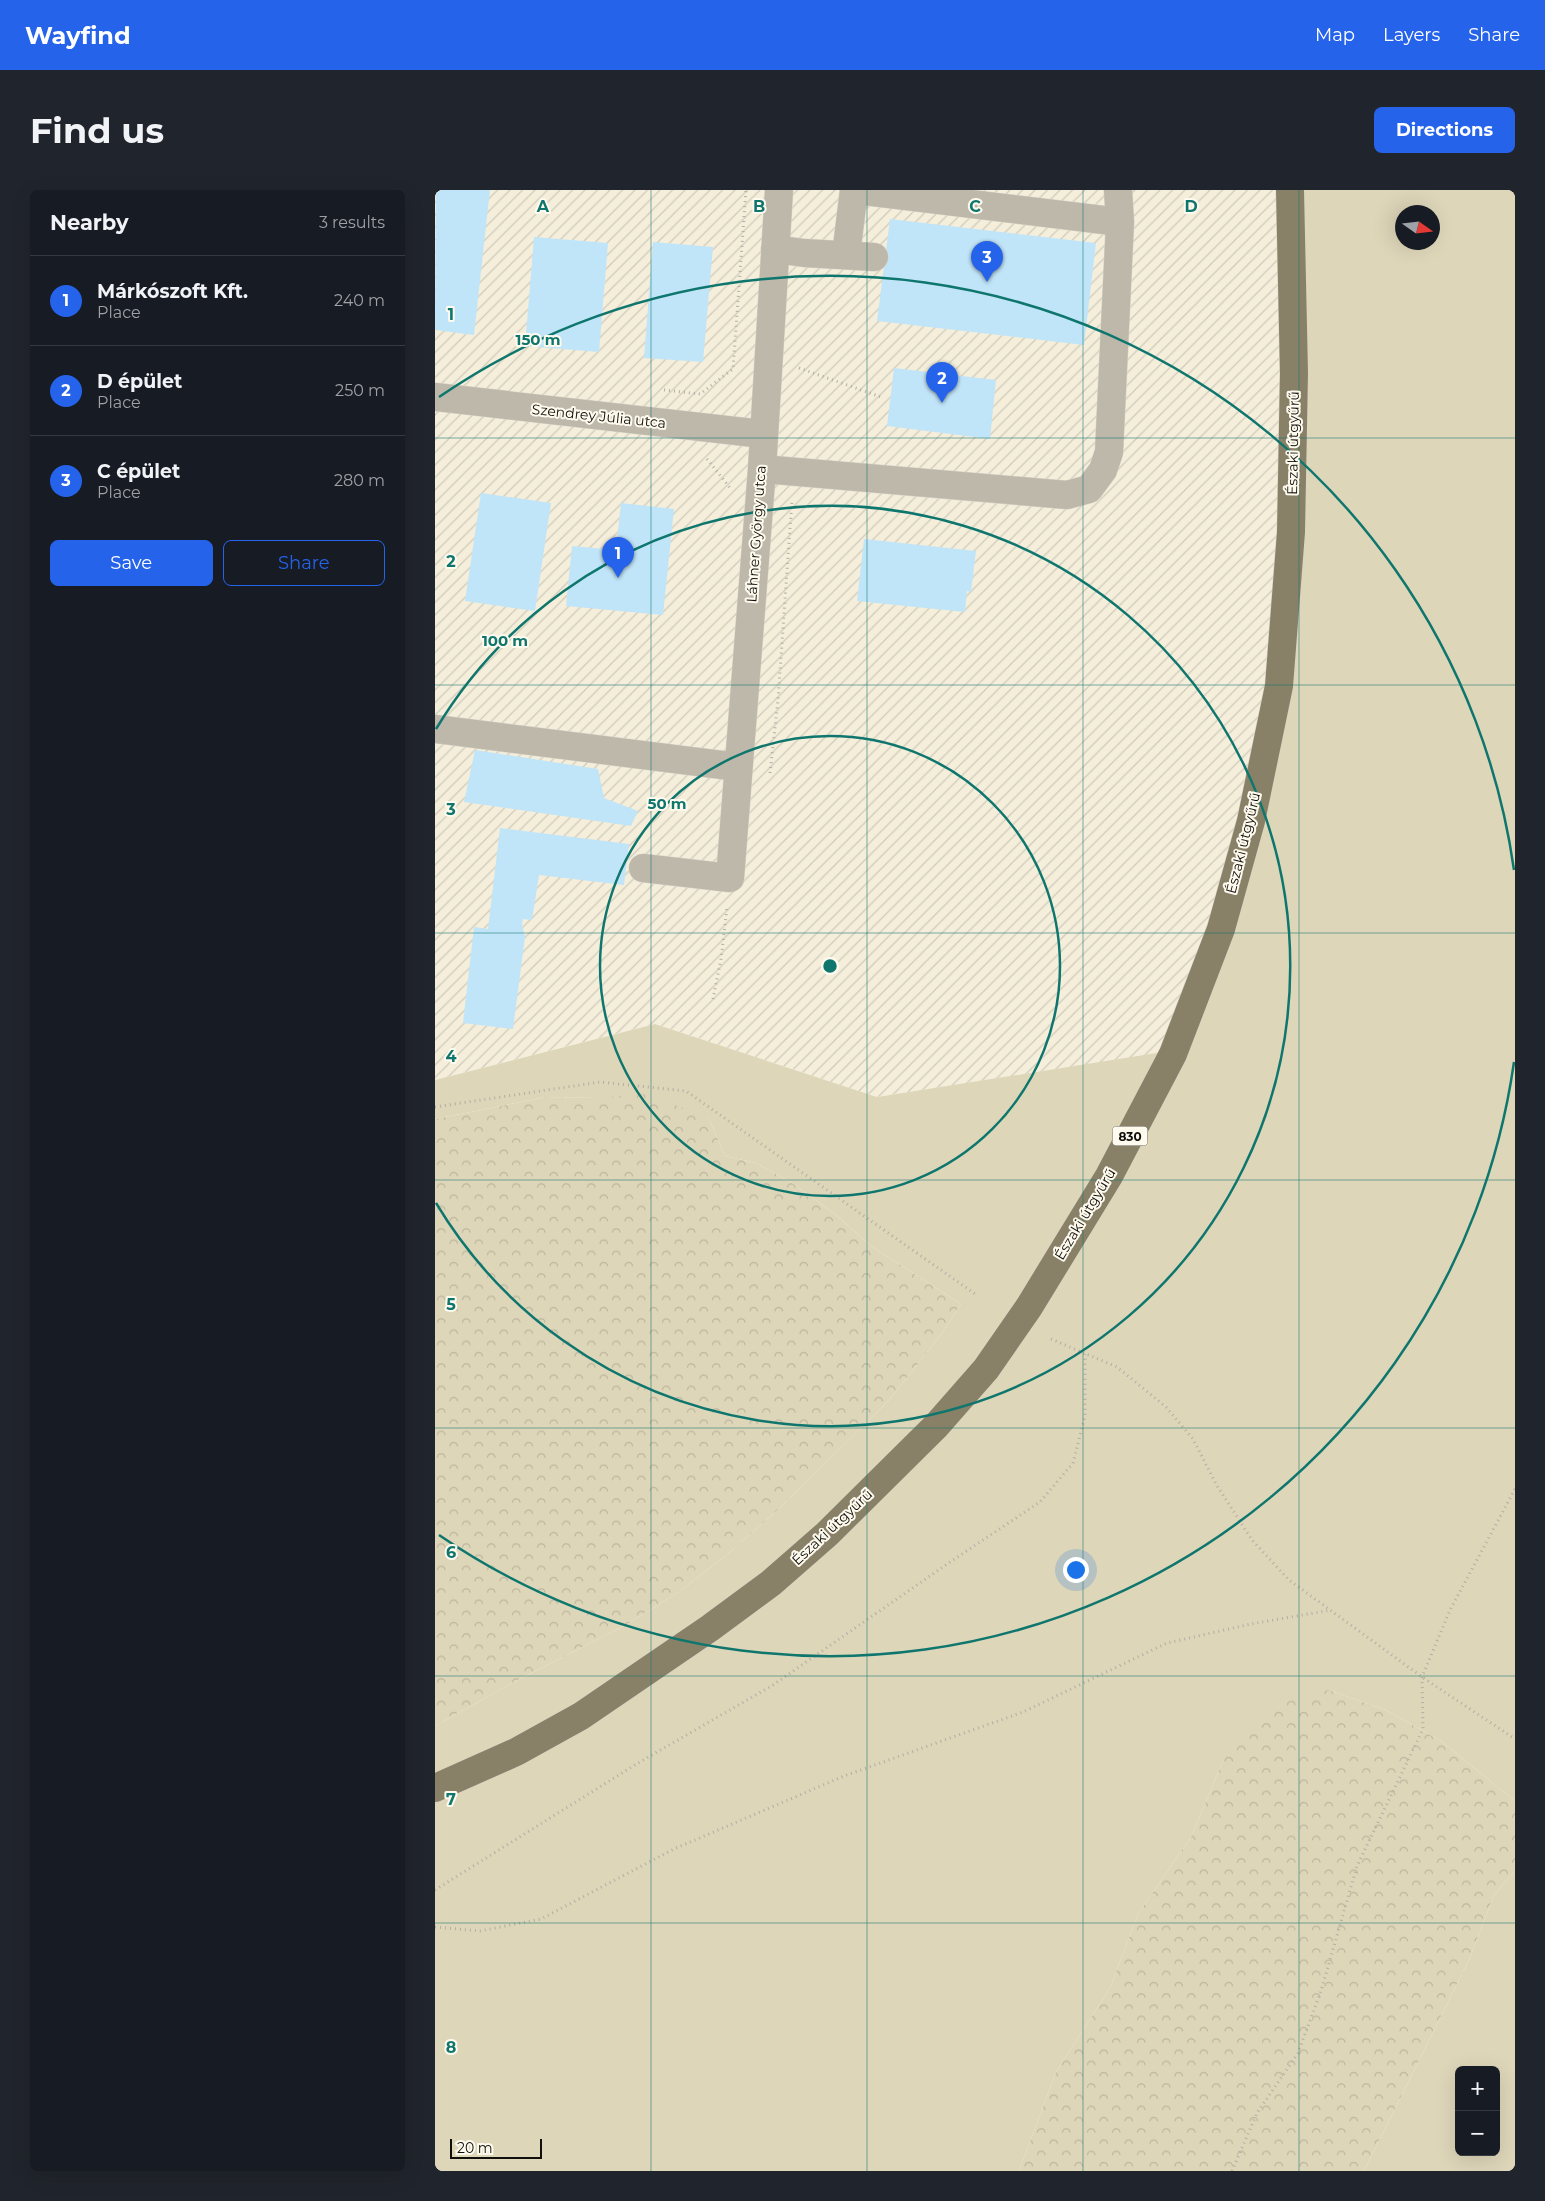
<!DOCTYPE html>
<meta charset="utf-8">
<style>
body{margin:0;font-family:Montserrat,sans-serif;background:#20242c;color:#f1f3f6}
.controls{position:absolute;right:15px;bottom:15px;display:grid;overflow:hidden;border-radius:8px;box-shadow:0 5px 20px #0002}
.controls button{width:45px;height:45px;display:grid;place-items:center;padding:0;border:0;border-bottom:1px solid #363941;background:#171b24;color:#f1f3f6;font:25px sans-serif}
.compass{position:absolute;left:960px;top:15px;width:45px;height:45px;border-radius:50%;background:#171b24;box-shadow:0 5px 20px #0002;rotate:104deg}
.scale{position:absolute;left:15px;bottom:12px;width:92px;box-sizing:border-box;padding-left:5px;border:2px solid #100f0b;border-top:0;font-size:14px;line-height:18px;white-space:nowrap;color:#100f0b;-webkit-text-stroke:4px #fefaee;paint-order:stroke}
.you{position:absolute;left:640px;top:1379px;width:18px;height:18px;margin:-12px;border:4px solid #fff;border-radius:50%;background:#1a73e8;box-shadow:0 0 0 8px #1a73e833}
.badge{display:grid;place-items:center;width:32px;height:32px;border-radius:50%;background:#2563eb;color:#fff;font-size:16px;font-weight:700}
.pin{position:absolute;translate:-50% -41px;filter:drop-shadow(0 1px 2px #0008)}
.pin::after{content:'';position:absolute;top:26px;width:18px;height:15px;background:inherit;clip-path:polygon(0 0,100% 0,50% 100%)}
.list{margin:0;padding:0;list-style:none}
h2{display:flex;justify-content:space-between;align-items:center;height:65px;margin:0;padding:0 20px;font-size:21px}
h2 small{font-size:16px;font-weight:400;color:#9ea1a6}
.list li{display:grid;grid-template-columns:32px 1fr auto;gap:15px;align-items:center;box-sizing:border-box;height:90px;padding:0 20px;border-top:1px solid #363941}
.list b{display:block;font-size:19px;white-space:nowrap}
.list p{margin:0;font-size:16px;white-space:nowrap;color:#9ea1a6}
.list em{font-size:16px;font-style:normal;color:#9ea1a6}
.actions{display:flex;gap:10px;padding:15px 20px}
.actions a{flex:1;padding:11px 0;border:1px solid #2563eb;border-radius:8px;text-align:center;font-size:18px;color:#2563eb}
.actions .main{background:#2563eb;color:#fff}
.map{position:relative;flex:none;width:1080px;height:1981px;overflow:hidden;border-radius:8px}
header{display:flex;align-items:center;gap:30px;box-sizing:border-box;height:70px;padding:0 25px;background:#2563eb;color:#fff}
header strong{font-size:24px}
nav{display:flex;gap:28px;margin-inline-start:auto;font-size:18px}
.intro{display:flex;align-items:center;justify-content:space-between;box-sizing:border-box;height:120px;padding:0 30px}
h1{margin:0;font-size:35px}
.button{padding:12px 22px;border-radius:8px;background:#2563eb;color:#fff;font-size:18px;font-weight:700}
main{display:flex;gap:30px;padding:0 30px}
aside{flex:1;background:#171b24;border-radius:8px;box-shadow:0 5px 20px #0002}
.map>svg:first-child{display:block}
.industrial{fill:url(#industrial-furrows)}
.grass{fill:#ded6b9;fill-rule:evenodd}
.forest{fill:url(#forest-crowns)}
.building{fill:#c1e5f8}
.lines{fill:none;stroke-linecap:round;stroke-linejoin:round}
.minor-casing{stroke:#d8d4ca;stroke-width:29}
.major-casing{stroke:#d8d4ca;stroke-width:29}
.path{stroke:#b1aea5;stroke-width:3;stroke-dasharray:1 4;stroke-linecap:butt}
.minor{stroke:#bdb8aa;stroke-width:28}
.major{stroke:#898167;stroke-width:28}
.grid{fill:none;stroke:#0f766e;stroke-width:1;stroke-opacity:0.55}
.ring{fill:none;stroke:#0f766e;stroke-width:2.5}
.labels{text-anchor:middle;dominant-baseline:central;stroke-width:4;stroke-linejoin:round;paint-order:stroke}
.shield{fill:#fefaee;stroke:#57564f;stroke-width:1}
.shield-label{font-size:12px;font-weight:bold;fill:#100f0b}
.street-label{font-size:14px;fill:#100f0b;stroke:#fefaee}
.grid-label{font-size:16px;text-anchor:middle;font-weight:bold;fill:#0f766e;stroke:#fefaee;stroke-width:4;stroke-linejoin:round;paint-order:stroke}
.centre{fill:#0f766e;stroke:#fefaee;stroke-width:2.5}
.ring-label{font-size:15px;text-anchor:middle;font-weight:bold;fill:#0f766e;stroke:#fefaee;stroke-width:4;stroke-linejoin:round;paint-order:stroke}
</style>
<header>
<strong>Wayfind</strong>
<nav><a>Map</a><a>Layers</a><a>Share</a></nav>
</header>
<div class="intro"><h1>Find us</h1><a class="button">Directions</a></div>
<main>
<aside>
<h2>Nearby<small>3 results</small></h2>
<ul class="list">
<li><span class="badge">1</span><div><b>Márkószoft Kft.</b><p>Place</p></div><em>240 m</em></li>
<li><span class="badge">2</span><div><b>D épület</b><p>Place</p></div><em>250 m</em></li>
<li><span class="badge">3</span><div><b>C épület</b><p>Place</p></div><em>280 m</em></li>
</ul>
<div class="actions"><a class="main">Save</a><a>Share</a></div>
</aside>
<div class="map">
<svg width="1080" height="1981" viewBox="0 0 1080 1981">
<defs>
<pattern id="industrial-furrows" width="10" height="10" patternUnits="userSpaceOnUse" patternTransform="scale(1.25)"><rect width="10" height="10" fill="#f4eedb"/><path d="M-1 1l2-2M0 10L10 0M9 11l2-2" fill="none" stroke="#d0cbbb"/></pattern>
<pattern id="forest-crowns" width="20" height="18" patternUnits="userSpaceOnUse" patternTransform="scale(1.25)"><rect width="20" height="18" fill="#ded6b9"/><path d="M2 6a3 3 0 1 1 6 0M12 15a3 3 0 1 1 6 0" fill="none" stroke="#bdb69e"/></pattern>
</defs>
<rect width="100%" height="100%" fill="#fefaee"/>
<path class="industrial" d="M0,0H850L854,342L812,630L728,863L442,907L220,834L0,890Z"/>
<path class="grass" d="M850,0H1080V1611L1006,1551L951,1520L893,1500L788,1571L756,1647L703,1724L675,1798L621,1882L584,1981H0V1536L79,1492L189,1436L244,1402L295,1362L346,1317L455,1209L507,1143L526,1114L436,1056L400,1024L357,993L321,973L290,966L274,929L162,908L111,907L0,929V890L220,834L442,907L728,862L812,630L854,342ZM968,22H998V52H968Z
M1080,1681V1981H929L1034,1770L1059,1705ZM1024,1880H1061V1962H1024Z"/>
<path class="forest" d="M214,904L274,929L290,966L321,973L357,993L400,1024L436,1056L526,1114L507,1143L455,1209L346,1317L295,1362L244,1402L189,1436L79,1492L0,1536V929L111,907L162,908Z
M893,1500L951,1520L1006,1551L1080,1611V1681L1059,1705L1034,1770L929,1981H584L621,1882L675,1798L703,1724L756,1647L788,1571L833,1517Z"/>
<path class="building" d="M1,0H55L39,145L0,140Z
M455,29L661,53L649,155L442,131Z
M99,47L173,53L164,162L90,156Z
M218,52L278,57L268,172L209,168Z
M459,178L561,190L555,249L452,236Z
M46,303L116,313L100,421L30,411Z
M186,313L239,319L228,425L131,416L137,356L181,360Z
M429,349L541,361L536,402L532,401L530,422L422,411Z
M40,560L163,579L169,608L203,621L196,636L29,612Z
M65,638L194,654L189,695L104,685L97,730L88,729L87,735L90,747L78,839L28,833L39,737L53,739Z"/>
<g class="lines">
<g class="minor-casing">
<path id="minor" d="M683,0L685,32
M340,59L369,63L439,67
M411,65L419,0
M0,207L328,244
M327,279L632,305L654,299L668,280L674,262L685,32L421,0
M0,539L303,577
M208,678L295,688L327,279L344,0"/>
</g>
<g class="major-casing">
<path id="major" d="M0,1598L81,1562L146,1526L275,1438L336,1393L392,1344L501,1236L551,1179L594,1117L674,986L738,864L786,739L816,631L844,496L856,342L859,183L855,0"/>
</g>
<path class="path" d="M364,178L446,207
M229,200L265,204L298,179L311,0
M272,269L296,299
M335,583L343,510L357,310
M278,809L286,769L292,718
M0,917L165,892L251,901L543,1106
M616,1149L682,1177L731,1217L758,1249L781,1294L817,1350L854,1390L987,1487L1080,1549
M0,1700L203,1573L338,1495L518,1370L605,1312L638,1273L650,1226V1164
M0,1737L45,1741L106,1729L239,1659L409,1586L588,1522L732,1453L816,1434L896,1420
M797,1981L822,1923L863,1863L886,1801L922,1676L988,1539L987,1487L1015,1420L1080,1299"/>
<use href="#minor" class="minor"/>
<use href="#major" class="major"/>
</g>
<path class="grid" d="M216,0V1981M432,0V1981M648,0V1981M864,0V1981M0,248H1080M0,495H1080M0,743H1080M0,990H1080M0,1238H1080M0,1486H1080M0,1733H1080"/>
<g class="ring">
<circle cx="395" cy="776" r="230"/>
<path d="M1 539A460 460 0 1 1 1 1013"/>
<path d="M1079 872A691 691 0 0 1 4 1345M4 207A691 691 0 0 1 1079 680"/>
</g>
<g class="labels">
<rect class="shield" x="677.5" y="936.5" width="35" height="19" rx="4"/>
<g class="shield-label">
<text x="695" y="946">830</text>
</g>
<g class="street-label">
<text transform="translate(164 226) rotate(6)">Szendrey Júlia utca</text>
<text transform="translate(858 253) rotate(-89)">Északi útgyűrű</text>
<text transform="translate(321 344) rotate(-86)">Láhner György utca</text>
<text transform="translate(808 653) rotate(-76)">Északi útgyűrű</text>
<text transform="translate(650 1024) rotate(-59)">Északi útgyűrű</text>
<text transform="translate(397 1337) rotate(-43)">Északi útgyűrű</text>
</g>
</g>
<g class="grid-label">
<text x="108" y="22">A</text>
<text x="324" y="22">B</text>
<text x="540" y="22">C</text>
<text x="756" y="22">D</text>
<text x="16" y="130">1</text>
<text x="16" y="377">2</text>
<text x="16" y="625">3</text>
<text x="16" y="872">4</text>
<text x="16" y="1120">5</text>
<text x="16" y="1368">6</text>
<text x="16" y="1615">7</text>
<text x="16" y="1863">8</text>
</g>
<circle cx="395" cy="776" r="8" class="centre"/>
<g class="ring-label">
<text x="103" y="155">150 m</text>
<text x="70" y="456">100 m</text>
<text x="232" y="619">50 m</text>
</g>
</svg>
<div class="controls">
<button>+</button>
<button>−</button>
</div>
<svg class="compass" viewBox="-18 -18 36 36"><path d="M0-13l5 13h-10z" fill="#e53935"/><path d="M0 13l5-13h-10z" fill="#9ea1a6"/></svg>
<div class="scale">20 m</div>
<div class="you"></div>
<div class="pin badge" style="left:183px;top:388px">1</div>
<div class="pin badge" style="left:507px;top:213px">2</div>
<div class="pin badge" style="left:552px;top:92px">3</div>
</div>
</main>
